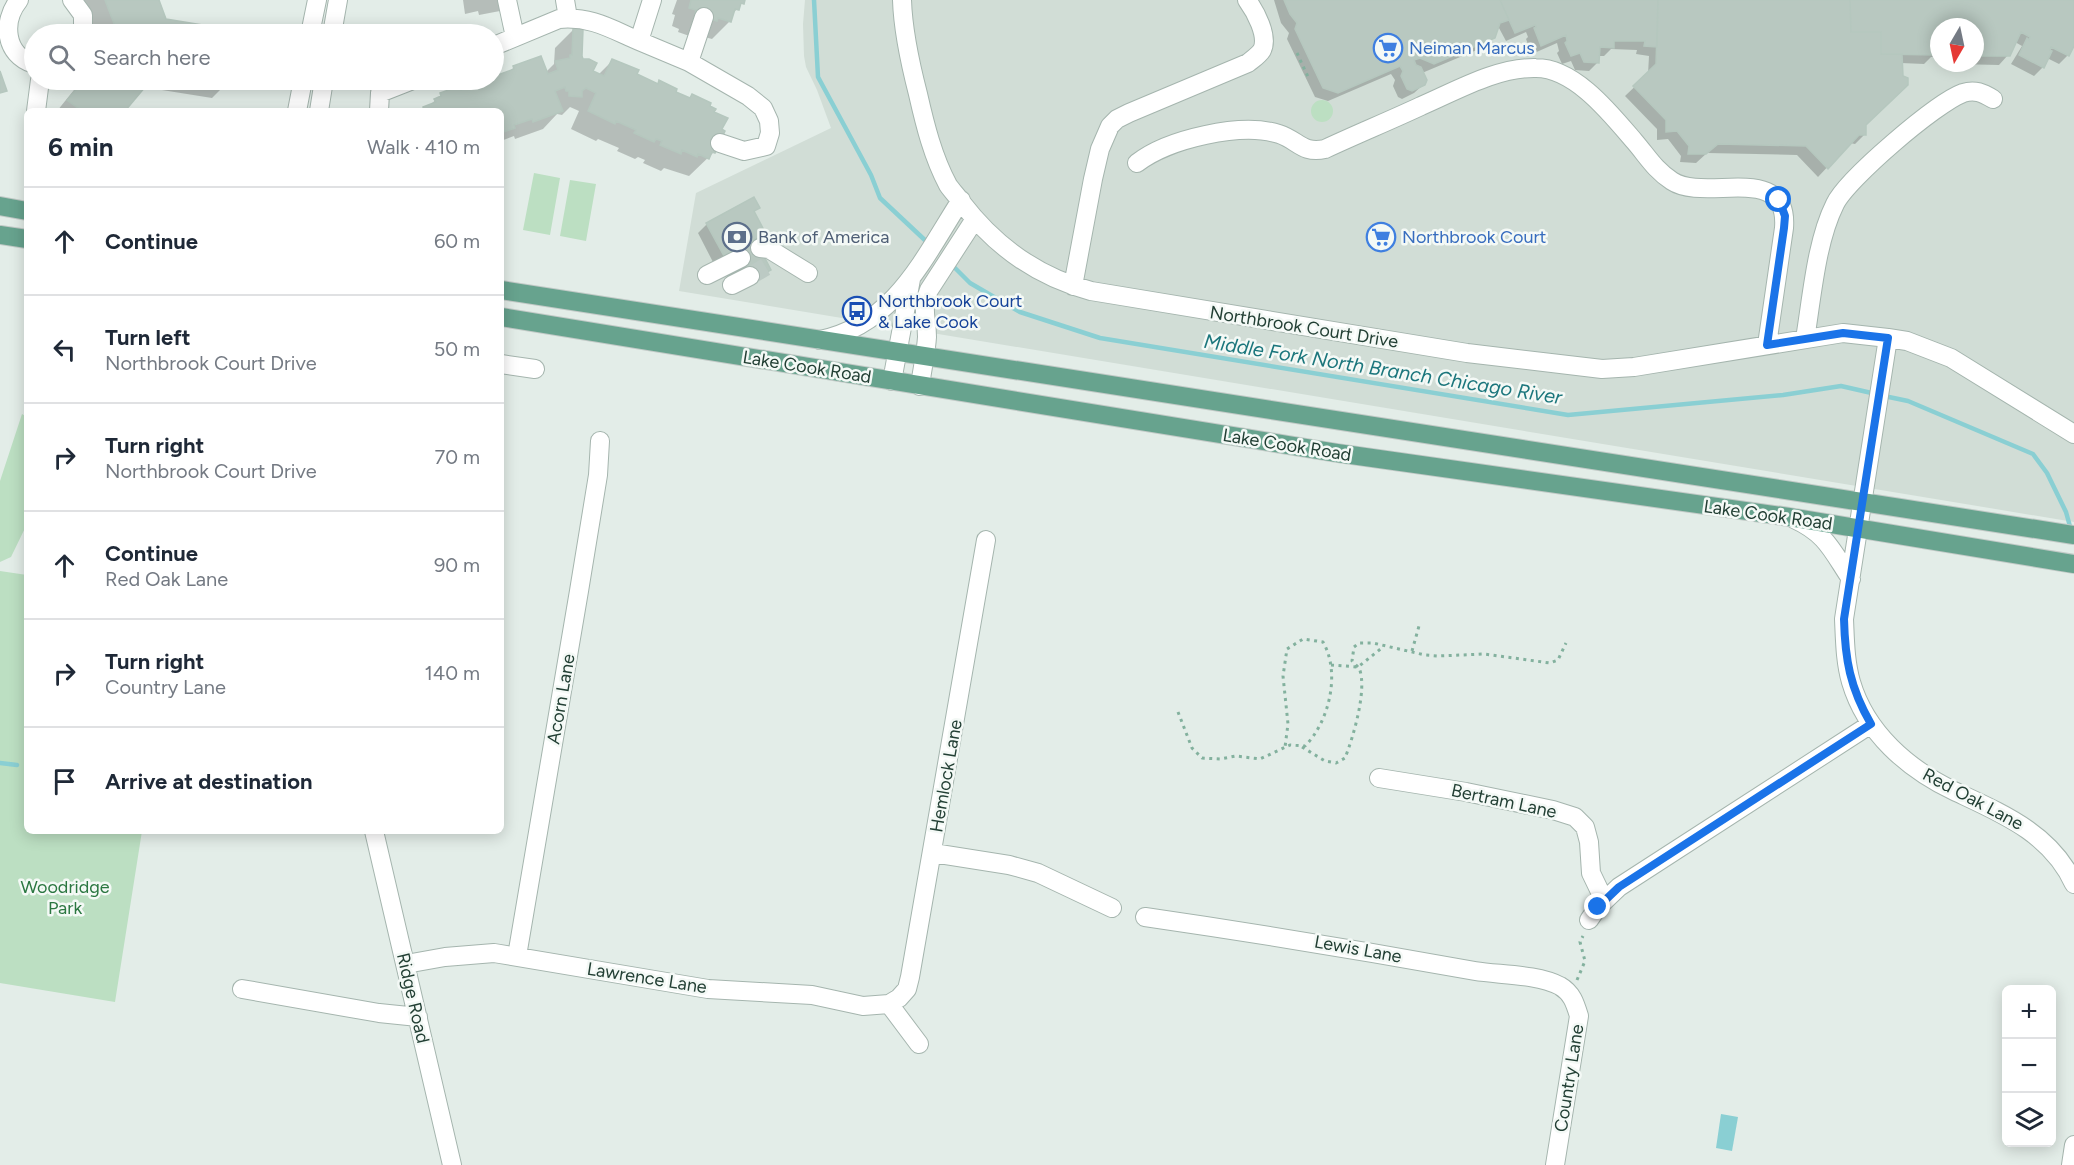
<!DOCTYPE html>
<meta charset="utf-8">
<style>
body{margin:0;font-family:Figtree,sans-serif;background:#f2f2f3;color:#1f2937}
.controls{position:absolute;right:18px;bottom:18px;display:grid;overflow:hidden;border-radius:9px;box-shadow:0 3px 15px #0003}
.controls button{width:54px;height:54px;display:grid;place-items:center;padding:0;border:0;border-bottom:2px solid #e0e1e3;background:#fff;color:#1f2937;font:30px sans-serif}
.compass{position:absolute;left:1930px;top:18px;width:54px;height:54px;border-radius:50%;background:#fff;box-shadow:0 3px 15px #0003;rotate:189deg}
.stop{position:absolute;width:18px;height:18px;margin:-14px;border:4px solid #1a73e8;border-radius:50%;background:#fff}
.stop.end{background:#1a73e8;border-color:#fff;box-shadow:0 2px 6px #0008}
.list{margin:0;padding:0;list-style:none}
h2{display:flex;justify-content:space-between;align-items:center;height:78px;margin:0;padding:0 24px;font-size:26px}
h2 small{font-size:20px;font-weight:400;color:#747a83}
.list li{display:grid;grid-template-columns:39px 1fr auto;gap:18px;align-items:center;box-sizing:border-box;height:108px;padding:0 24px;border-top:2px solid #e0e1e3}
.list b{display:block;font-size:22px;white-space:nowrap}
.list p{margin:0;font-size:20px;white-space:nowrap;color:#747a83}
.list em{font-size:20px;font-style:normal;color:#747a83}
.icon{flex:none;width:33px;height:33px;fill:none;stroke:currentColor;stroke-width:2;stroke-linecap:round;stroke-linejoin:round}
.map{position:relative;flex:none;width:2074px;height:1165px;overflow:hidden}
.search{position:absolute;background:#fff;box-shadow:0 3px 15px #0003;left:24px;top:24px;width:480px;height:66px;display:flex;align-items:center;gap:15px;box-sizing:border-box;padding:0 21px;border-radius:33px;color:#747a83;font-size:22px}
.panel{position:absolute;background:#fff;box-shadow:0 3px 15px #0003;left:24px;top:108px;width:480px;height:726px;border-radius:9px}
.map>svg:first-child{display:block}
.built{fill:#d1ddd6;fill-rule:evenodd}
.green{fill:#bcdfc2}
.water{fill:#8acfd3}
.shadow{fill:#0003}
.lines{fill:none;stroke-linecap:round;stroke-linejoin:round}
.stream{stroke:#8acfd3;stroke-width:4.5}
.building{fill:#b8c8c0;stroke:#b5c7be;stroke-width:1.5}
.minor-tunnel{stroke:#bccac4;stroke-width:18;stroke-dasharray:18 9;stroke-linecap:butt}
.minor-casing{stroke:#a5b5ae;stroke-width:20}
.major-casing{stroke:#c1c9c6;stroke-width:20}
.path{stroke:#83b19e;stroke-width:3;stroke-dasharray:3 4.5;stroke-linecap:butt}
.minor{stroke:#fff;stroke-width:18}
.major{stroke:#67a38e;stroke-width:18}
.route{stroke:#1a73e8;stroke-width:8}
.labels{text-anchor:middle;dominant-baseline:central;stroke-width:5;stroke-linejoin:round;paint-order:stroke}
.shop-label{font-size:18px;fill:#366cbe;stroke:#f4f9f6;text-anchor:start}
.service-label{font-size:18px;fill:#4e5e75;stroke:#f4f9f6;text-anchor:start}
.transit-label{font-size:18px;fill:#164399;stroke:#f4f9f6;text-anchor:start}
.street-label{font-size:18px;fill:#223f34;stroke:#f4f9f6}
.park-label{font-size:18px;fill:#2b7741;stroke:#f4f9f6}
.water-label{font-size:20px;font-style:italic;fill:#1b767c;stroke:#f4f9f6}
</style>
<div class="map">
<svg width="2074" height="1165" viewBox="0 0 2074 1165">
<rect width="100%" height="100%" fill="#e3ede8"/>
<path class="built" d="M805,0H2074V522L679,291L696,193L831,128L817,90L806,67L804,56L803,24ZM1939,27H1975V63H1939Z"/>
<path class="green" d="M1311 111a11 11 0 1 1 22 0a11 11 0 1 1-22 0Z
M534,173L560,178L550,235L523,230Z
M570,180L596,184L586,241L560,236Z
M22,414L27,417V524L11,557L0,562V481Z
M0,571L27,575V831H142L115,1002L0,983Z"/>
<path class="water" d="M1721,1114L1738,1117L1732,1151L1716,1148Z"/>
<path class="shadow" d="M80,0H157L165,21L238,32V34H93Z
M459,0H512L500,11L479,15L478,11L465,14L463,0Z
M677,0H744L732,15L730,21L712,39L701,36L698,39L678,32L679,29L672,26L675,15L672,14Z
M1274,0H2074V42L2068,55L2059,64L2047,58L2043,67L2034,76L2011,64L2022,46L2015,42L2008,55L1999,65L1955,64L1975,63V27H1939V57H1931L1924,64L1901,63L1864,125V135L1855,144L1850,143L1818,177L1797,155L1707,153L1696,163L1680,162L1681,156L1668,139L1657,140V129L1625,96L1648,74L1649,56L1636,54L1637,50L1611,49L1604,56H1598V62L1589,71L1575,70L1571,61L1562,64L1557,53L1559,51L1557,43L1532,54L1526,39L1528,37L1526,32L1506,41L1499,28L1497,29L1494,37L1484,47L1422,73L1424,84L1414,93L1402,99L1398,97L1393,86L1395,80L1391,74L1328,101L1315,97L1287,39L1289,33L1281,23Z
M573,30L580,56L591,72L598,75L613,60L635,75L657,85L660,82L674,93L714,152L689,176L664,168L661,171L643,163L645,160L638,157L635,159L617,151L619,148L598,139L596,141L571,129L579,111L570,107L562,115L557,114L543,129L515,139L514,136L501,141V111H421L429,106L441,95L460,92L468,88L475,82L483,80H494V77L509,72L514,67L546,72L554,64L555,48Z
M82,80H230L212,98L143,87L123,111H57Z
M758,208L753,213L764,234L755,242L770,270L761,279L743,288L727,257L714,264L698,233L707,224Z"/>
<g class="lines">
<path class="stream" d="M814,0L818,77L871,175L880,198L928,243
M950,263L970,283L1020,312L1100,338L1568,415L1783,395L1841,386L1876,394
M1884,396L1908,401L2033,454L2047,473L2066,512L2071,530
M0,763L17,765"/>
</g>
<path class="building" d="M105,0H159L166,19L240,31L239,34H118Z
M691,0H745L744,4L741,3L739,10L735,9L731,22L718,18L717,21L695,14L696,10L689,8Z
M1284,0H1500L1509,20L1500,23L1495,38L1434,64L1420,58L1414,60L1416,65L1421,67L1427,80L1425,85L1412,91L1407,89L1401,76L1403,71L1400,66L1338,93L1323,88L1295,29L1297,23L1290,14Z
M1500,0H1658L1657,47L1644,46L1645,41H1614V48L1600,47L1599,63L1584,62L1580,53L1571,56L1565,43L1567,41L1566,35L1541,46L1534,28L1536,27L1535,25L1515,33Z
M1658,0H1850L1851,32H1881V54H1902L1903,76L1908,78V85L1866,125V135H1859L1828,169L1806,146L1718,144L1706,154H1688L1689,146L1677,131L1666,132V120L1633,86L1656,64Z
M1850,0H2074V46L2069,56L2051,47L2050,50L2052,51L2044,68L2019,55L2027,38L2029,40L2030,37L2021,32L2010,56H1975V27H1939V48H1935V55L1881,54V32H1851Z
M573,29H583L582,56L583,59H589L597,63L593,71L604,76L612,59L639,70L637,74L658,84L659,80L677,89L676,92L690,98L692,94L711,103L710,106L716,109L714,112L728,118L722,129L725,131L715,153L712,152L709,159L698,154L697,157L682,150L681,154L660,145L662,141L656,139L654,142L634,133L636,130L616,121L615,124L588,111L596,93L586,88L582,91V97L569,96V91H566L565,87L555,91L563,111L533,122L532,119L514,125L515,128L501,133V111H424L423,107L436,102L434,99L441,96L440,93L460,86L461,90L475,84L474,81L477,80H494V74L495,76L514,69L513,66L541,56L548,74L558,70L555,61L570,58V55H572Z
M0,71L7,91L0,93Z
M84,80H151L125,111H82L67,100Z
M754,197L760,208L754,211L766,234L755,239L771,270L752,280L736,249L724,256L706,223Z"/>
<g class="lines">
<path class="minor-tunnel" d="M750,276L769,265"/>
<g class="minor-casing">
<path id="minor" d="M19,0C2,21 4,55 34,64
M72,0L83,15V34
M507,0L515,37
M565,0L568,18
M902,0C903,32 910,63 918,94C925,125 933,157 948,185C952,191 958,197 962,203C995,246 1038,277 1091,291L1467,353L1602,369L1634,367L1843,333L1888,338L1907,341L1951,358L2074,434
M310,34L317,0
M332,34L338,0
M639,41L689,62L748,96L763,108L769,121L770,133L766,146L744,151L720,143
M494,46L559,19C591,16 611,29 639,41L652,0
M689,62L704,17
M36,111L40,80
M297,111L303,80
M319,111L324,80
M379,111L380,93L413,80
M1137,163C1168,139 1241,122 1279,134C1298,140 1302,154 1325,149C1357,134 1389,121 1421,106C1456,91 1497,67 1536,68C1575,68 1611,114 1635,142C1647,156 1655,170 1672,181C1705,203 1789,161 1784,228L1767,345
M760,248L769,249L808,273
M707,275L741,258
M732,285L750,276
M1073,286L1093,179L1100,149L1110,126L1117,119L1129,113L1248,63C1253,59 1259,55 1262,50C1269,36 1255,11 1247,0
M1888,338L1844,619C1845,640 1845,661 1851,682C1866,733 1908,769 1954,791C2001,813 2051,833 2074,884
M1805,339C1812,297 1816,242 1835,204C1847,179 1936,103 1963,93C1975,89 1983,93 1993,99
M820,340C895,324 923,259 961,200
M501,364L535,369
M892,381L911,279
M920,386C922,370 926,353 927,337C927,317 921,311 929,290L975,219
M1794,519C1827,534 1832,551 1851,579
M1379,778L1466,792L1553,810L1575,817L1585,827L1589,842L1591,873L1604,900
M374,831L452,1165
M933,853L1009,865L1038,873L1112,908
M1145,917C1255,933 1365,951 1475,971C1500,975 1537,974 1560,986C1572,993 1575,1003 1579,1016L1555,1165
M1589,920L1598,907L1619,887L1871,724
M517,956L579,591L598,475L600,441
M406,964L445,957L494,953L708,989L812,995L863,1006L889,1004L899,998L907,989L910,977L986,540
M242,989L379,1013L418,1017
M889,1004L919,1044
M2071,1165L2074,1145"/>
</g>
<g class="major-casing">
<path id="major" d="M0,206L27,211
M0,235L27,239
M501,290L2074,535
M501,317L1337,453L1789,517L2074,564"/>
</g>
<path class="path" d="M1297,53L1309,79
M1412,651L1419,626
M1331,665L1358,667L1383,647
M1178,712L1192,748L1202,758L1220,759L1236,756L1260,759L1290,745L1305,746C1329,722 1341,673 1323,642L1303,639L1287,649L1283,676L1288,724L1285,747
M1302,747L1325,761L1336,763L1345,758C1353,738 1368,688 1359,668C1358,667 1353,662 1352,661L1354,647L1359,643H1373L1425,655L1438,656L1484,654L1550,663L1558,660L1566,643
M1577,980L1585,961L1580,942L1583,936"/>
<use href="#minor" class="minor"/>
<use href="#major" class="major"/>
</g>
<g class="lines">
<path class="route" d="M1598,907L1619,887L1871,724C1850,688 1845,659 1844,619L1888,338L1843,333L1767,345L1784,228L1785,216L1779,200"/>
</g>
<defs>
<g id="supermarket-ring" transform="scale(1.5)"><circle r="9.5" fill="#f4f9f6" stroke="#3f7fe0" stroke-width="1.5"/><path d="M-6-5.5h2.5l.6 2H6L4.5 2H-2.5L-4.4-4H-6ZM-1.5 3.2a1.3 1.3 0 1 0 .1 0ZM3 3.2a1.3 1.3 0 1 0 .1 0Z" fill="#3f7fe0"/></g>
<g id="bank-ring" transform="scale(1.5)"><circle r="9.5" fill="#f4f9f6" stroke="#5c6f8a" stroke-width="1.5"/><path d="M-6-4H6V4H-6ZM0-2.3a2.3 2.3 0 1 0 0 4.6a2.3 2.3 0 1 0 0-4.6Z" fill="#5c6f8a"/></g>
<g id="bus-ring" transform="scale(1.5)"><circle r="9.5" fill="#f4f9f6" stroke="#1a4fb4" stroke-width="1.5"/><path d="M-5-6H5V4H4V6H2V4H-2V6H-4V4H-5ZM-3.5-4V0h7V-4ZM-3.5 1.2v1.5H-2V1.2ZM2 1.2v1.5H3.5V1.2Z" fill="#1a4fb4"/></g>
</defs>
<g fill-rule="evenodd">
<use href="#supermarket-ring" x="1388" y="48"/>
<use href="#bank-ring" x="737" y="237"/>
<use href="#supermarket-ring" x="1381" y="237"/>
<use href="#bus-ring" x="857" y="311"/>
</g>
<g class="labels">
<g class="shop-label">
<text x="1409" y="48">Neiman Marcus</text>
<text x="1402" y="237">Northbrook Court</text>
</g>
<g class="service-label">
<text x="758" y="237">Bank of America</text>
</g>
<g class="transit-label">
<text x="878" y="301">Northbrook Court<tspan x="878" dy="21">&amp; Lake Cook</tspan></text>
</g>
<g class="street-label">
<text transform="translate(1304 327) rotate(9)">Northbrook Court Drive</text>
<text transform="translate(807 367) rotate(9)">Lake Cook Road</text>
<text transform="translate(1287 445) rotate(9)">Lake Cook Road</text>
<text transform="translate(1768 515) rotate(8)">Lake Cook Road</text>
<text transform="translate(561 699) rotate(-80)">Acorn Lane</text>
<text transform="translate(946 776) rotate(-80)">Hemlock Lane</text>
<text transform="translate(1973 799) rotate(28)">Red Oak Lane</text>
<text transform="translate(1504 801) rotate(12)">Bertram Lane</text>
<text transform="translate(1358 949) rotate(10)">Lewis Lane</text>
<text transform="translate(647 978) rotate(9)">Lawrence Lane</text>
<text transform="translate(413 998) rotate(77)">Ridge Road</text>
<text transform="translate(1569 1078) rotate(-81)">Country Lane</text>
</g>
<g class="park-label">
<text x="65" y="887">Woodridge<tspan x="65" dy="21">Park</tspan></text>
</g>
<g class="water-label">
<text transform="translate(1383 369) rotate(9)">Middle Fork North Branch Chicago River</text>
</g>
</g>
</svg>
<div class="controls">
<button>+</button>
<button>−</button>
<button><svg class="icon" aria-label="layers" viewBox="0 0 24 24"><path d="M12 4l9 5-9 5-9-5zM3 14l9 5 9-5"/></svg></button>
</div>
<svg class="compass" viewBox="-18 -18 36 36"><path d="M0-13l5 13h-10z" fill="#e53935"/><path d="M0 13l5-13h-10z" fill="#747a83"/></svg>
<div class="stop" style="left:1779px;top:200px"></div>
<div class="stop end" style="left:1598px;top:907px"></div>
<div class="search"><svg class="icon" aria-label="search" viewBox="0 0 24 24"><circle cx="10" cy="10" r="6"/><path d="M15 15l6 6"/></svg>Search here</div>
<section class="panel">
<h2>6 min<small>Walk · 410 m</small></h2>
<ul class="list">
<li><svg class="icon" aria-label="ahead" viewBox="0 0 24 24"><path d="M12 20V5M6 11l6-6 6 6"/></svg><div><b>Continue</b></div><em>60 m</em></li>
<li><svg class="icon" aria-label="left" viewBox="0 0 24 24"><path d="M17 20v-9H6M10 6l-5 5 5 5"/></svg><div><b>Turn left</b><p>Northbrook Court Drive</p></div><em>50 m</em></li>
<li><svg class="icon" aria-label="right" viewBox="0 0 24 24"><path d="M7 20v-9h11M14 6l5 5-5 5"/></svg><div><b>Turn right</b><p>Northbrook Court Drive</p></div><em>70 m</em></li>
<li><svg class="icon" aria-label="ahead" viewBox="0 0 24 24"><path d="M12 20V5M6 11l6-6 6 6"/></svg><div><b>Continue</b><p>Red Oak Lane</p></div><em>90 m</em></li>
<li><svg class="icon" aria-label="right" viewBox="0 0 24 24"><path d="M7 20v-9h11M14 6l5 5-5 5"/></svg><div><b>Turn right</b><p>Country Lane</p></div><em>140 m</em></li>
<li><svg class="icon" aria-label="arrive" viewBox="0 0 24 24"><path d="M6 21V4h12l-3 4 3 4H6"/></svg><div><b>Arrive at destination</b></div></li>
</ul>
</section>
</div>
